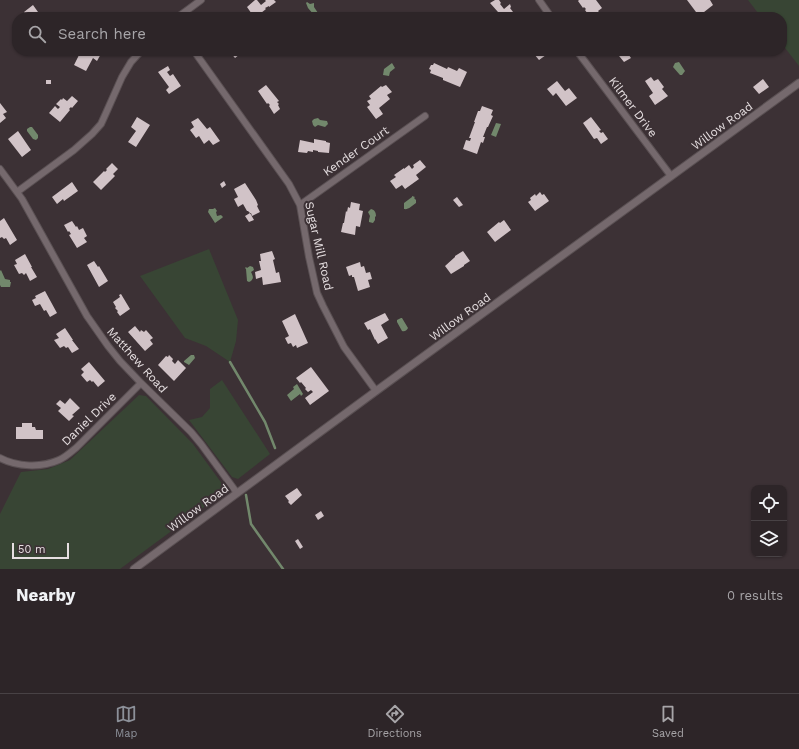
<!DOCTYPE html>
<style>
body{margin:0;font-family:"Work Sans",sans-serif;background:#393134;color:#f1f3f6}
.controls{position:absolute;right:12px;bottom:12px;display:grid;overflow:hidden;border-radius:8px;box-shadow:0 1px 3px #0004}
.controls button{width:36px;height:36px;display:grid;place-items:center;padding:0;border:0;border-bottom:1px solid #484245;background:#2d2528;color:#f1f3f6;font:20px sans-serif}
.scale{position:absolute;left:12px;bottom:10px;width:57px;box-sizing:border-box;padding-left:4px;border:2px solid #e6dfe1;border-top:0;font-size:11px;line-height:14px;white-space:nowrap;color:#e6dfe1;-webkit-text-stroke:3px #3c3135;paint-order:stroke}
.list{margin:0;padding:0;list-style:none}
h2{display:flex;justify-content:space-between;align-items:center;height:52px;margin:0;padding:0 16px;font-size:17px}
h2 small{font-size:13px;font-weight:400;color:#a7a5a8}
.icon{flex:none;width:22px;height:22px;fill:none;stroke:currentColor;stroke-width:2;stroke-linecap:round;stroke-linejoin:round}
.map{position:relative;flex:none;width:799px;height:569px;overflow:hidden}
.search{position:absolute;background:#2d2528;box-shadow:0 1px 3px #0004;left:12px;right:12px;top:12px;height:44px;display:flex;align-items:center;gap:10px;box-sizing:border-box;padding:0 14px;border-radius:16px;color:#a7a5a8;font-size:15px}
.sheet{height:124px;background:#2d2528}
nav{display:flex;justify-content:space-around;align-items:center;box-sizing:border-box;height:56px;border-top:1px solid #484245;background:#2d2528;font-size:11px;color:#a7a5a8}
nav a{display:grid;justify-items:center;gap:2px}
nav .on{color:#8c9099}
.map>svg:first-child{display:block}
.green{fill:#384534}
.water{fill:#72886c}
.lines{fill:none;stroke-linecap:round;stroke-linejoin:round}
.stream{stroke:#72886c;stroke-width:2.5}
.building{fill:#d1c3c7}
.minor-casing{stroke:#5a5053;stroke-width:8}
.tertiary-casing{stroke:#5a5053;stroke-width:9}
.minor{stroke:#75696d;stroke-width:6}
.tertiary{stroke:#75696d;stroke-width:7}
.labels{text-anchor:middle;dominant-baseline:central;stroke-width:4;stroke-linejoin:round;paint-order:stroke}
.street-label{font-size:12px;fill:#e6dfe1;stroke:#3c3135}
</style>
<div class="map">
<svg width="799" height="569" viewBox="0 0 799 569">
<rect width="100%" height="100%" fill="#3c3135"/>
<path class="green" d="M748,0H799V66L782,44V17H761Z
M209,249L238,320L236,341L230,362L206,346L185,338L140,276Z
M222,380L270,454L238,479L232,477L189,420L202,417L210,408V389Z
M139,395L146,396L193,444L223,485L219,496L120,569H0V514L21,472L48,469L70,460Z"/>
<path class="water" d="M307,2L310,4L314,3V7L318,13L315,15H314L308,8L306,3Z
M679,62L685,71L682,75H680L673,67L675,63Z
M392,63L395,68L390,72L389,76L383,75L384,69Z
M318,118L320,120L327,121L328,124L325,127L318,125L315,127L313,125L312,121L314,119Z
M496,123L501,124L496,137L491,135Z
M30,127H32L38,135V138L36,140L33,139L27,131V129Z
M412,196L415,197L414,198L416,200V203C412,206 408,210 404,209V203L412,197Z
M215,208L217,211L216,212L217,216L221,215L223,217L222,218L215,223L208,212L209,209H213Z
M371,209C375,210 376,213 376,216L375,217V220L373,223L369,222V220L370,216L368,212Z
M250,266L253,267L254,270L251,272C253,276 254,278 251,281L249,282L247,281L246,269L245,268L246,267L247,268Z
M1,270L5,279L10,280V282H11L10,287H1L0,285V271Z
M401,318H402L408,328C407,330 405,332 402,331L397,322V320Z
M191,355H194L195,358L189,365L184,362V361Z
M297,384L303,394L301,396L300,394L291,401L287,395L294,389L293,387Z"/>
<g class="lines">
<path class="stream" d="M230,362L265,422L275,448
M246,495L251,524L283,569"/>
</g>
<path class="building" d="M255,0H257L261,5L266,1L265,0H274L276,2L269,7V6L265,8L266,9L256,17H254L247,7Z
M495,0H499L501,3L500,4L504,9L510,4L511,7L510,8L516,16L515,17H500L497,13L498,12L490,3Z
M579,0H596L602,8L598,11L603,17H590L585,10L586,9L584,7L583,8L578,1Z
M687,0H710L713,5L699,16Z
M33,5L38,12L37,13L41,17H28L24,12Z
M714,12L718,17H709Z
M81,51L84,53L85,51H100L102,52L97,61L93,58L86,71L74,65Z
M229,51H244L235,58Z
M529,51H543L546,55L539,60L534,54L532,56Z
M615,51H626L631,58L624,62Z
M434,63L447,69L448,67L457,71L459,68L467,72L460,87L443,80V78L430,73L431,70L429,69L431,65H433Z
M168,66L170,70L167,72L170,76L173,74L181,86L169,94L166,90L169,87L158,72Z
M651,77L654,81L658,79L664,87L662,89L668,96L655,105L649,96L653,93L645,81Z
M763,79L769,87L759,94L753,87Z
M46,80H51V84H46Z
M557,81L565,91L569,88L577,98L566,106L556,93L553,96L547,89Z
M266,85L279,101L277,102L279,104L278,105L280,109L274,114L269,106L270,105L268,103L267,104L258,91Z
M386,85L392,92L387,95L390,99L379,108L383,114L376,119L367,107L370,105L367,101L371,99L369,96L381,86L382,87Z
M72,96L78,101L72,108L71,107L69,109L70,110L60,122L49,113L55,106L58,109L60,107L56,104L61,99L62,100L63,98L67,101Z
M0,103L7,112L3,114L6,118L0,123Z
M482,106L493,110L491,115L493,116L488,127H487L483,137H485L483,143L481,142L477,154L463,149L466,140L470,141L471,138H469L475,122H474L478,111H480Z
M137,117L150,125L136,147L128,142L136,131L131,127Z
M591,117L601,130L599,131L601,133L603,132L608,139L601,144L597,138L594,139L583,123Z
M198,118L207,129L210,127L220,141L213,145L209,140L204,144L199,136L196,138L190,130L194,127L191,122Z
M18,131L31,150L22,157L8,139Z
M314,139L326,141V142L330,143L329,153L318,152V151L313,150V152L308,151L307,153L298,152L300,140L314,143Z
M420,160L426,167L416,175L419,179L405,189L402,185L396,189L390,181L396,177L394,175L404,168V169L409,165L412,169L414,167L413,165Z
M112,163L118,169L113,174L115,176L101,190L93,182L104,171L105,172L107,170L106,169Z
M224,181L226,185L222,188L220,184Z
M72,182L78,191L64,201L63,199L57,204L52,197Z
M245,183L256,200L258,205L257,206L260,212L252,216L251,213H250L248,211H247L243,204L238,207L234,199L238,197L234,189Z
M540,192L542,195L544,194L549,201L535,211L528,202L531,200L530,198L535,194L536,196Z
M457,197L463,205L459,207L453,200Z
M351,202L360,204L359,210L363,211L360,227L356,226L355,235L341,232L343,223H344L346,211L347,212L348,207L350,208Z
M250,213L254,220L249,222L245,216Z
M4,218L17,240L10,245L6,238L4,239L2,237L0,238V221Z
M504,220L511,230L495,242L487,232L499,222L500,223Z
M72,221L76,227L77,226L79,230L83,228L87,236L84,238L87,242L77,248L69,235L71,234L69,231L68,232L64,225Z
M272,251L275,259L273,260L276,273L279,272L281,282L263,285L262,277L256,279L255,272L261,270L259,261H261L260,254Z
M463,251L470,261L464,265V266L451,274L445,266L455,257V256Z
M25,254L32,267H31L37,277L30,281L26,273L24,275L22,273L19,274L14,265L17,264L15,260Z
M94,261L98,267L99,266L108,281L99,287L87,265Z
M360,262L361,267L364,266L366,273L370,272L372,279L368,280L370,287L358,291L354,277H352V275L349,276L346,267Z
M45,291L57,313L50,317L46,310L44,311L40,304L35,306L32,300L36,298L35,296Z
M121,294L130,309L120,316L117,312L118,311L115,308L116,307L113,302L120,297L119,295Z
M385,313L389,320L381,325L388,338L378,344L375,339V340L370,329L368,330L364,323Z
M295,314L308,343L297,348L296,345L293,347L291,343L288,344L285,338L289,336L282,321Z
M135,326L140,332L141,330L144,332L146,330L153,338L150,340L153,344L145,351L128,332Z
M65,328L73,340H72L79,349L72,353L68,347L66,348L64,346L60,348L54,340L59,338L56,334Z
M169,355L173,359L172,361L175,364L178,360L186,368L174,381L158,365L166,356L168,357Z
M89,362L105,381L98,387L93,381L92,382L90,380L87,382L81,375L84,372L81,369Z
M311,367L329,391L310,405L305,398L313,392L311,390L308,392L305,389L306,388L301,382L300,383L296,378Z
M70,398L80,408L72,415L74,416L69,421L58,411L61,408L56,404L60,400L65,404Z
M22,423H32V427H35L36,430H43V439H16V427H22Z
M297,488L302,495L291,505L288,502L289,501L285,496Z
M321,511L324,516L318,520L315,515Z
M298,539L303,547L300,549L295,541Z"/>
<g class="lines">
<g class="minor-casing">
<path id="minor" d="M539,0L551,17
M178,17L201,0
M194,51L289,184L300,205L309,257L317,293L323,306L344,347L376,391
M577,51L671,176
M0,169L22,199L87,316L108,346L120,361L141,383L191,432L201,444L237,493
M17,192L74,150L92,134L101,124L106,113L122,77L131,62L141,51
M300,205L425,116
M0,458C17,467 41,468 59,460C66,457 71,452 77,447L141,383"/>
</g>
<g class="tertiary-casing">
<path id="tertiary" d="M134,569L376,391L799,83"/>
</g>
<use href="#minor" class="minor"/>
<use href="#tertiary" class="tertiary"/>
</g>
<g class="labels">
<g class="street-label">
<text transform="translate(633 107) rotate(53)">Kilmer Drive</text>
<text transform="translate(722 126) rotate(-36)">Willow Road</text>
<text transform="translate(356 151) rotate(-35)">Kender Court</text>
<text transform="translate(319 246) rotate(77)">Sugar Mill Road</text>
<text transform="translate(460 317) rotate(-36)">Willow Road</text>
<text transform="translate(137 360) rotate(48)">Matthew Road</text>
<text transform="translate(89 419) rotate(-44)">Daniel Drive</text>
<text transform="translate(198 508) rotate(-36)">Willow Road</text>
</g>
</g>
</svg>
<div class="controls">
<button><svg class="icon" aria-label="locate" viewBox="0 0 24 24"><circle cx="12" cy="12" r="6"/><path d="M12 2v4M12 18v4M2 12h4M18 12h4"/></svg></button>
<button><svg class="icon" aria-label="layers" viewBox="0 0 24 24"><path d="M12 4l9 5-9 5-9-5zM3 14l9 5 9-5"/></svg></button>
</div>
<div class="scale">50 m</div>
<div class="search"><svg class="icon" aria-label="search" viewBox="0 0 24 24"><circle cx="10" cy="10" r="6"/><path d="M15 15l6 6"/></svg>Search here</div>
</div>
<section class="sheet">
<h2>Nearby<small>0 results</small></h2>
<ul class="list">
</ul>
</section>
<nav>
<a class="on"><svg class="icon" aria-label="map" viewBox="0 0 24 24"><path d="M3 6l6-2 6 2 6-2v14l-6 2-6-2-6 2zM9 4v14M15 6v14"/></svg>Map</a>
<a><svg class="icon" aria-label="directions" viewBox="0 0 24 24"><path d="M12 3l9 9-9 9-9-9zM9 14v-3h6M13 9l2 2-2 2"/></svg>Directions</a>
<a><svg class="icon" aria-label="saved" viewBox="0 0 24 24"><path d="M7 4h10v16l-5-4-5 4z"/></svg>Saved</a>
</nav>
